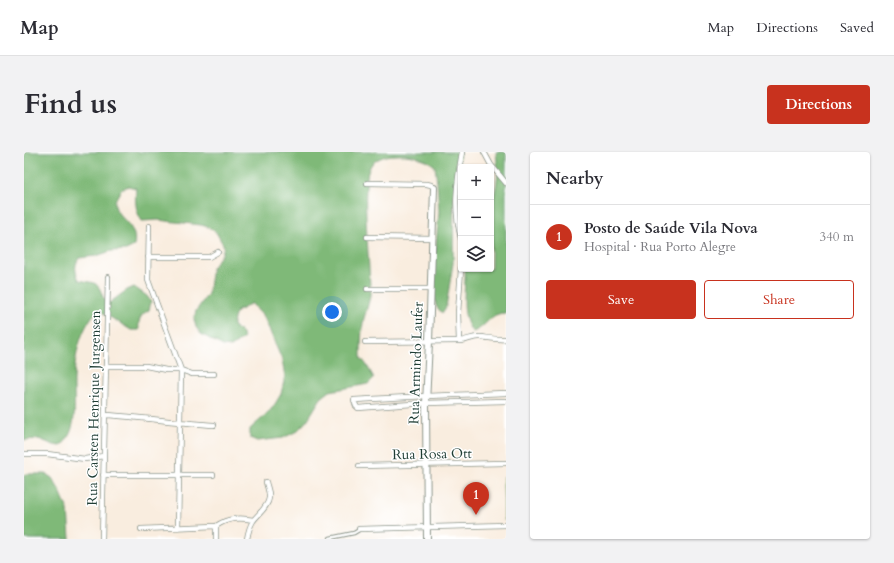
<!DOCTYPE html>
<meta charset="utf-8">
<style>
body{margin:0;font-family:Cardo,serif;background:#f2f2f3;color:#2b2b33}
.controls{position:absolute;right:12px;top:12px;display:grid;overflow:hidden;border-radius:4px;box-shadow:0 1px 3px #0004}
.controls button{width:36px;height:36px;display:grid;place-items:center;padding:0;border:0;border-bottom:1px solid #e1e1e2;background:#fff;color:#2b2b33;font:20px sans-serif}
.you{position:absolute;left:308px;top:160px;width:14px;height:14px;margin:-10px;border:3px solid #fff;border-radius:50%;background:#1a73e8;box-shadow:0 0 0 6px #1a73e833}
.badge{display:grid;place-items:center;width:26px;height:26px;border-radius:50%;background:#c8321e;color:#fff;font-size:13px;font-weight:700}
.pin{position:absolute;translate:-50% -33px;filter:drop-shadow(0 1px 2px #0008)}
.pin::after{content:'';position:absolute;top:21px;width:14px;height:12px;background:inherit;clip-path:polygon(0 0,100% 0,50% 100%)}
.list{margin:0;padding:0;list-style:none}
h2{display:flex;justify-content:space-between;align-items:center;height:52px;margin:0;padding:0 16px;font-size:17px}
h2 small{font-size:13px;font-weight:400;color:#7c7c81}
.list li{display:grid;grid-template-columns:26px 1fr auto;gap:12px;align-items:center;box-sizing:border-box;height:64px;padding:0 16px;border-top:1px solid #e1e1e2}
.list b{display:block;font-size:15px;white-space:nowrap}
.list p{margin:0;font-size:13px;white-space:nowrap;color:#7c7c81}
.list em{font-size:13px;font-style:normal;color:#7c7c81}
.actions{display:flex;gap:8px;padding:12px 16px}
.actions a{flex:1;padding:9px 0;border:1px solid #c8321e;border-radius:4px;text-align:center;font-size:14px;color:#c8321e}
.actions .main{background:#c8321e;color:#fff}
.icon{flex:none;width:22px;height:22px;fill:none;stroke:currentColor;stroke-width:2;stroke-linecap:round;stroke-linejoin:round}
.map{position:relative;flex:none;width:482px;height:387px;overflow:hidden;border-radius:4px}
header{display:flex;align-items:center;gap:24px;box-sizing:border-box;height:56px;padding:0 20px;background:#fff;border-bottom:1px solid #e1e1e2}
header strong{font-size:19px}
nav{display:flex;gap:22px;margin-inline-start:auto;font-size:14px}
.intro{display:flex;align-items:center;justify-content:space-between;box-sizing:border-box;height:96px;padding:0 24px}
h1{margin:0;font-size:28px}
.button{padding:10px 18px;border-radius:4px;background:#c8321e;color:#fff;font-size:14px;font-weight:700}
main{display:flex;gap:24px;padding:0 24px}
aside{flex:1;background:#fff;border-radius:4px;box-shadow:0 1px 3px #0004}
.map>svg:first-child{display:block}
.green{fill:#9fd98c;stroke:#5f8b60}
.forest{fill:#7fb978;stroke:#4f7b56}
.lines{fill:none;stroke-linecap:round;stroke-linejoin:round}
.service-casing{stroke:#8c958a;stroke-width:4.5}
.minor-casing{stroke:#8c958a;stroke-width:6}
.tertiary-casing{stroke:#8c958a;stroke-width:8}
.service{stroke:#fff;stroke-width:2.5}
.minor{stroke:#fff;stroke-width:4.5}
.tertiary{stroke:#fff;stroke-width:6}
.labels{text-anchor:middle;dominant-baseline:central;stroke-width:3;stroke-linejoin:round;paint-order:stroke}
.street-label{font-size:14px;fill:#1f3d34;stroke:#fff}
</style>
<header>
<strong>Map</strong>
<nav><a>Map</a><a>Directions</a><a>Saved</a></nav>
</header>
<div class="intro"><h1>Find us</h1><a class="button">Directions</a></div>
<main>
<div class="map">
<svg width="482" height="387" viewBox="0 0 482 387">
<rect width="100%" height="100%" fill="#fff"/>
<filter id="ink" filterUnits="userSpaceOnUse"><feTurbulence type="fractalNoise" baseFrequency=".025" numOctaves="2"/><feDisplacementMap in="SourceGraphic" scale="8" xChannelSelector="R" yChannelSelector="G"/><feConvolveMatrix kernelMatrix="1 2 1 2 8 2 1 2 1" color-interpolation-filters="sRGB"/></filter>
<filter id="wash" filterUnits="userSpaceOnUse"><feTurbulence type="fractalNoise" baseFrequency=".012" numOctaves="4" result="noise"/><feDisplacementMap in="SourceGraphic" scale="16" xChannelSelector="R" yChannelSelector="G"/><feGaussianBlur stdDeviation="0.9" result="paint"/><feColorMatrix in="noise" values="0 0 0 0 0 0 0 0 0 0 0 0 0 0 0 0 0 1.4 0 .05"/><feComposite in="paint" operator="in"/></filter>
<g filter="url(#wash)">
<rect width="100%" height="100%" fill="#f9eddf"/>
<path class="green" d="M479,325H482V368H480Z"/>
<path class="forest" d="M0,0H436L430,45L429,111L422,155L418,161L412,154L409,129L415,59L413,31L411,14C400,5 385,2 371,3C362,3 353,6 347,13C335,29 347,118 346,143C345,151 342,159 340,166C337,179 337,193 337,206L342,212L350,226L344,232L306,239L297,246L284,267L279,273L273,279L259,286L233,289L226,286V277L245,260L251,252L257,242L261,225L258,208L240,165L227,151L220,156L213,159L210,166L209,174L216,179L220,186L207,195L199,194L177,182L172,175L170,167L172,159L184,142L188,116L198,102L200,94L192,80L184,75L177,73L134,68L118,69C111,59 111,48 112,36L104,34L97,38C95,41 92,46 91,49C89,67 115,70 110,94L102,98L87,99L72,104L55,106C50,114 51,119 55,128L71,131L76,137L79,145L85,151L103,138L110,135L123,144L127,150L125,158C116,163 114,168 115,178H107L78,160L71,161C56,179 51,203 50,226C49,248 56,277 37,294L30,293L15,287L0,288Z
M472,0H482V161C466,160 463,175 449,180C435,165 442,136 441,117H467L468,53L472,35L474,21Z
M1,322H22L28,326L36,339L44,358L46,387H0V323Z"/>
</g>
<g filter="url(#ink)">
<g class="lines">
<g class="service-casing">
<path id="service" d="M306,386L330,381L335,378"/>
</g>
<g class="minor-casing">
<path id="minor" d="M460,0L467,13L482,31
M343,31L403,32L407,33L410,36
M125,74L124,128L157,218L154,376
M343,85L409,86
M437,86C429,57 433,29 438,0
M124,105H185L194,100
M437,117L434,161L435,189C442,189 449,184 457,185C465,186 473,188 482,187
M343,137H407
M341,190L435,189
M82,214H122L142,218H157L168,222H190
M482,241L402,244L330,248L332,254L334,256L402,251L482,249
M82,263C118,265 154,271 190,273
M0,302H23L61,307L79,304
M335,314L482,311
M79,323H189
M192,374C204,366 215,365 229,368
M117,377L192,374
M335,377L482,373
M78,387L84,125
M192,387V374
M223,387C224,381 226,374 229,369C234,362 244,355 245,346C246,341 243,335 242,330"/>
</g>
<g class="tertiary-casing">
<path id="tertiary" d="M403,387L402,251L405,190L410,36"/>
</g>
<use href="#service" class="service"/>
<use href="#minor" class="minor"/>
<use href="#tertiary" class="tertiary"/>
</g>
</g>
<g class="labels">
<g class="street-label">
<text transform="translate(392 211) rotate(-88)">Rua Armindo Laufer</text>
<text transform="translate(70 256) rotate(-89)">Rua Carsten Henrique Jurgensen</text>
<text transform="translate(408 302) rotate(-1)">Rua Rosa Ott</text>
</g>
</g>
</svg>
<div class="controls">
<button>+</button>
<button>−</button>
<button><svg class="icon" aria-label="layers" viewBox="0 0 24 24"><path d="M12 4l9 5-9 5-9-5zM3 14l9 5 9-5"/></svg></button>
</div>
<div class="you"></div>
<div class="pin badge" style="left:452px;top:363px">1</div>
</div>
<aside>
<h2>Nearby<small></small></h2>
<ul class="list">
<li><span class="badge">1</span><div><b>Posto de Saúde Vila Nova</b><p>Hospital · Rua Porto Alegre</p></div><em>340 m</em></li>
</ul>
<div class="actions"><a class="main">Save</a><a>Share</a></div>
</aside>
</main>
